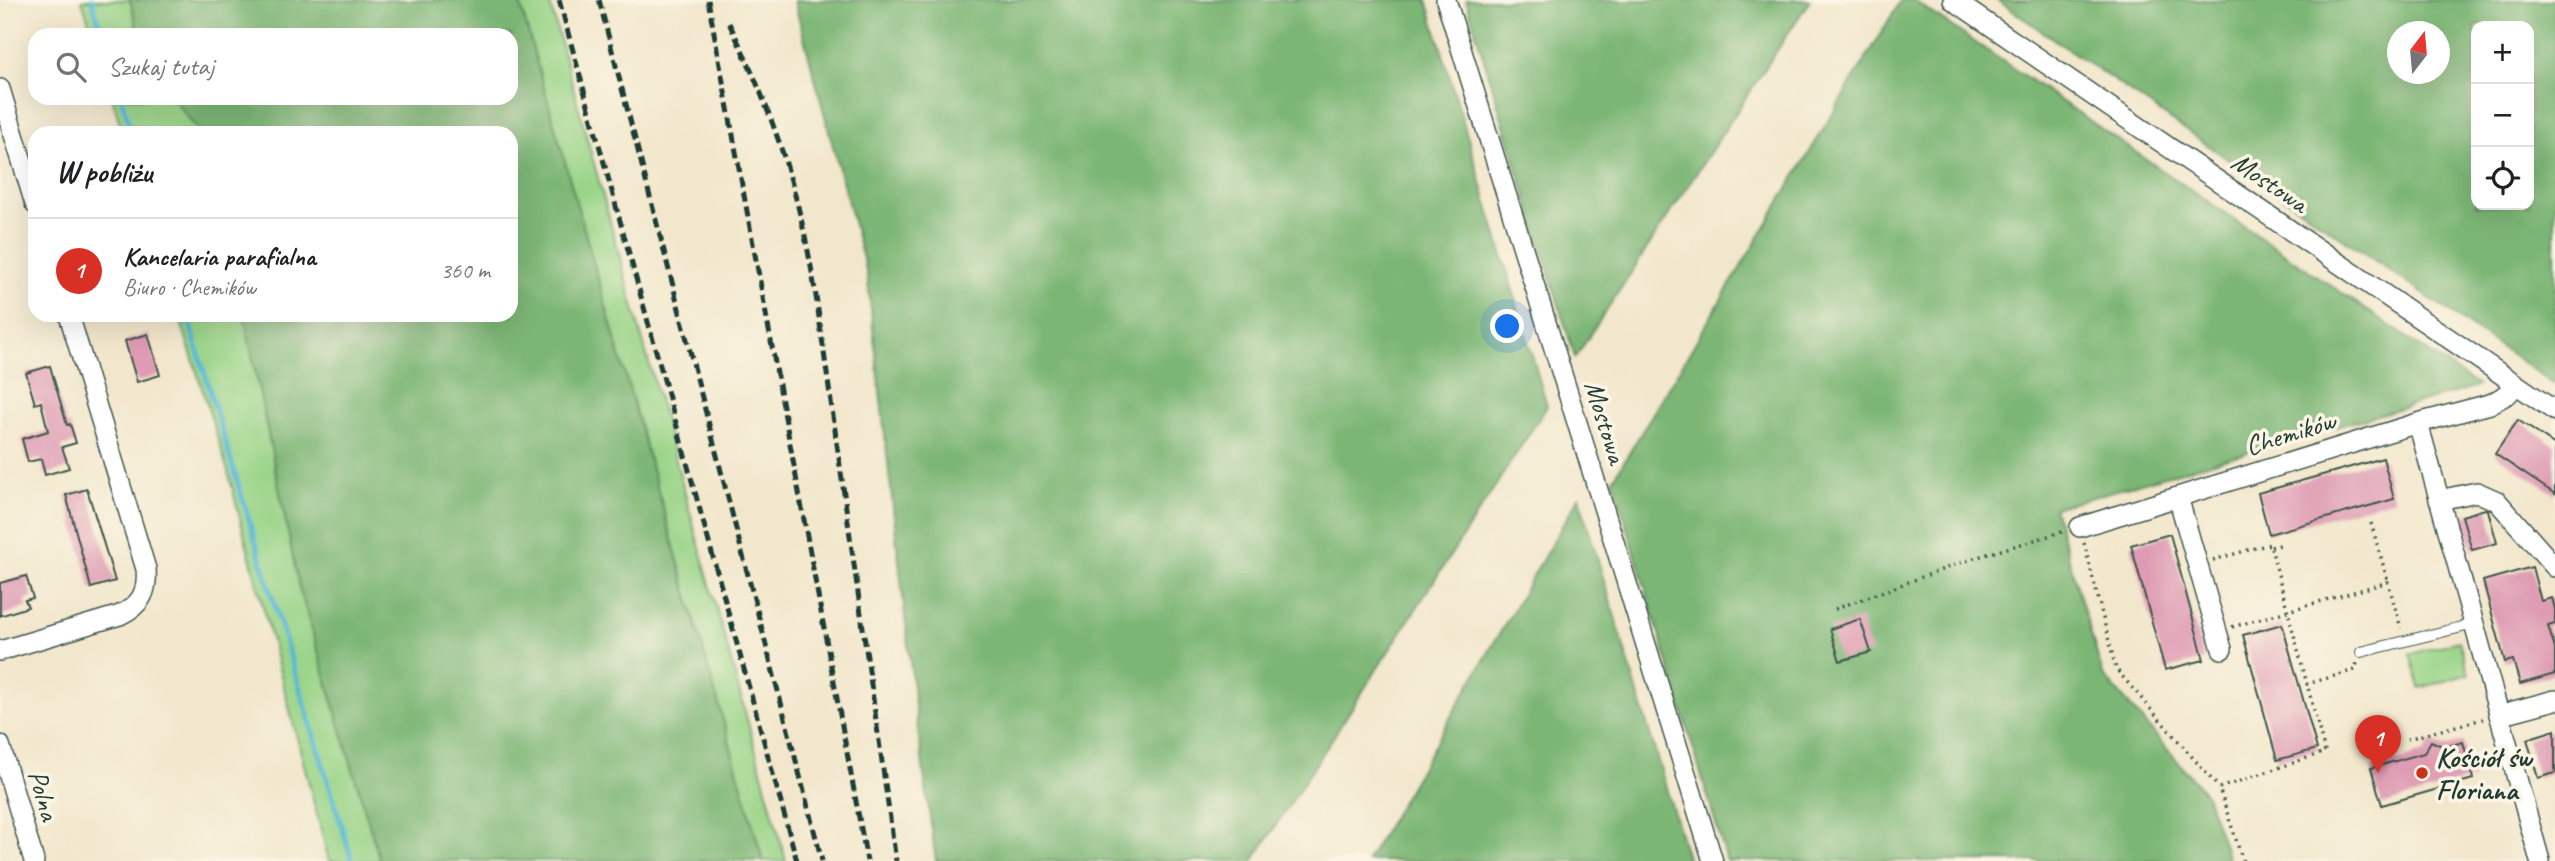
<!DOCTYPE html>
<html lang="pl">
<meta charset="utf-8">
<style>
body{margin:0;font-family:Caveat,sans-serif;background:#f6f6f6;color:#202124}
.controls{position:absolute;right:21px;top:21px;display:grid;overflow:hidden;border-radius:14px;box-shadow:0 7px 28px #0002}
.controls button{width:63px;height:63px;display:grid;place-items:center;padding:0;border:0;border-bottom:2px solid #e0e0e0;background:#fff;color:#202124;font:35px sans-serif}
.compass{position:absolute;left:2387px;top:21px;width:63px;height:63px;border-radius:50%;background:#fff;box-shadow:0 7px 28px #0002;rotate:16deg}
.you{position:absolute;left:1508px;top:327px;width:24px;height:24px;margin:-18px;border:5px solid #fff;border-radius:50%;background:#1a73e8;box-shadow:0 0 0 10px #1a73e833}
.badge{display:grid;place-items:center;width:46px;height:46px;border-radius:50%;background:#d93025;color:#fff;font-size:23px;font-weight:700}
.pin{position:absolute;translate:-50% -58px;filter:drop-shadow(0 2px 4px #0008)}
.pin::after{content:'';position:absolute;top:37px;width:24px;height:21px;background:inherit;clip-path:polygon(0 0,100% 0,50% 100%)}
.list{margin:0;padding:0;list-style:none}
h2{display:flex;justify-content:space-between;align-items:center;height:91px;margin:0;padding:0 28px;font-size:30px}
h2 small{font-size:23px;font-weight:400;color:#757577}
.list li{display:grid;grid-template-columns:46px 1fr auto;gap:21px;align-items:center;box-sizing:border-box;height:105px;padding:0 28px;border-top:2px solid #e0e0e0}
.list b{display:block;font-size:26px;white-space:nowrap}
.list p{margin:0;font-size:23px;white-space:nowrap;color:#757577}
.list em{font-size:23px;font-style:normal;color:#757577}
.icon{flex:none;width:38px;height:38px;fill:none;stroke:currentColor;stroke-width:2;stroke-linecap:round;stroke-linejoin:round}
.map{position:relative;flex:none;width:2555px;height:861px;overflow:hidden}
.search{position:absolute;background:#fff;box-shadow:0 7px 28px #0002;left:28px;top:28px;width:490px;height:77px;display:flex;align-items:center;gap:18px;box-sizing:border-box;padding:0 24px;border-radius:21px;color:#757577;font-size:26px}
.panel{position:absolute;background:#fff;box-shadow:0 7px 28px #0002;left:28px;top:126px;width:490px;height:196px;border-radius:21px}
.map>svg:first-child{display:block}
.green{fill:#9ad488;stroke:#5c885e;stroke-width:2}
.forest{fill:#7bb674;stroke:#4d7a54;stroke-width:2;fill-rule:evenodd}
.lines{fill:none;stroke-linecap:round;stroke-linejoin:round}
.stream{stroke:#55b7d4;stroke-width:5}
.building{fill:#de9bb3}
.lane-casing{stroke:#3f564b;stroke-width:12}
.street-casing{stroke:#3f564b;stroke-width:22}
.path{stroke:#3f564b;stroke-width:3.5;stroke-dasharray:2 5;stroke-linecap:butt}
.lane{stroke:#fff;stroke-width:10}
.street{stroke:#fff;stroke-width:19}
.rail{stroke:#1f3d34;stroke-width:5;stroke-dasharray:10 5;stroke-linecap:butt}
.poi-dot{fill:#c8321e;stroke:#fcf5e5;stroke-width:2.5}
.labels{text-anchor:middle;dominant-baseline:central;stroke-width:7;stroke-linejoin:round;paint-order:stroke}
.street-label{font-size:28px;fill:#1f3d34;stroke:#fcf5e5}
.poi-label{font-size:28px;font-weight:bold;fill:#1f3d34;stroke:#fcf5e5;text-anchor:start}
</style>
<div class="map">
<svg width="2555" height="861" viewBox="0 0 2555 861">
<rect width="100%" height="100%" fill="#fcf5e5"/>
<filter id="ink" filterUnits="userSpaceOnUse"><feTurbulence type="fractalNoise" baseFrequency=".0143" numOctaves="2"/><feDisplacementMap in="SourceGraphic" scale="14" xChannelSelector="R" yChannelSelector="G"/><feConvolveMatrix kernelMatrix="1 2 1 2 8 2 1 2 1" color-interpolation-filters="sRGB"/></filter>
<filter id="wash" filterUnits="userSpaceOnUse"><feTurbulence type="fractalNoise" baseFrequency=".00686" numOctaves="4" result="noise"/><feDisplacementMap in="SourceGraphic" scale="28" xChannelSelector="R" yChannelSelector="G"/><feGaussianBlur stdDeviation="1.57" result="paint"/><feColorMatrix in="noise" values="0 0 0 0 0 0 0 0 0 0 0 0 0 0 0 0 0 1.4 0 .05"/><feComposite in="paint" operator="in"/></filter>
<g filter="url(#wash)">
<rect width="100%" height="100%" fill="#f2e7cc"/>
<path class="green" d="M82,0H130L139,35H93Z
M519,0H549L786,861H763Z
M112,98H173L200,133H123Z
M179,315H244L299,587L380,861H329L227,468Z
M2459,641L2469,674L2420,688L2410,654Z"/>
<path class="forest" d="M130,0H519L763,861H380L299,587L244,315H511V133H200L173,98H511V35H139Z
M794,0H1427L1547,406L1253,861H936L916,715L867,274Z
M1466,0H1810L1575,358Z
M1901,0H1913L2478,386L2054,508L2103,675L2206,794L2229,861H1727L1613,480Z
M1997,0H2555V384L2531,368ZM2529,26V205H2476V26ZM2398,32H2440V74H2398Z
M1579,497L1688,861H1367Z"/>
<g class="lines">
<path class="stream" d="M92,0L102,35
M121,98L132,133
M187,315L352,861"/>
</g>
<g id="blocks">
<path class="building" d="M148,334L160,375L137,382L125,341Z
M50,366L67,425L70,424L76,443L62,447L69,468L45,475L41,459L28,462L22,439L48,431L41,402L35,404L26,373Z
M2518,420L2555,445V494L2495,454Z
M2383,458L2394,499L2269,534L2258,493Z
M87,489L115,581L91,588L66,495Z
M2485,509L2488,510L2497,543L2472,550L2462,516Z
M2170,534L2204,660L2165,670L2131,545Z
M2532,567L2541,601L2552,598L2555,609V624L2548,626L2555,649V674L2520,684L2513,660L2505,662L2483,581Z
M26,576L33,598L25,600L28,607L0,616V583Z
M1860,619L1871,652L1840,661L1830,629Z
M2282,624L2317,749L2277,760L2243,635Z
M2555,730V773L2538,778L2527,739Z
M2431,741L2444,747L2463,742L2473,779L2382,805L2371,768L2424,753Z"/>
</g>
</g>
<g filter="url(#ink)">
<use href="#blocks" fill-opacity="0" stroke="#3f564b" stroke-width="2"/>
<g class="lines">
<g class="lane-casing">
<path id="lane" d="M2361,652L2474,624"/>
</g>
<g class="street-casing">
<path id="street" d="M1446,0L1713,861
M1953,0L2555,411
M0,89L35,204
M2418,423L2540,861
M2178,497L2222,649
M2439,500L2477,492L2497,501L2555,567
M2080,527L2418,423L2490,404L2508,394L2516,384
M0,651L120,615C141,605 148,592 146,569L69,315
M2499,715L2555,700
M0,745L34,861"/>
</g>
<path class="path" d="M2371,523L2388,582
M2084,543L2116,669L2219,788
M2271,547L2284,544
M2213,560L2270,544L2307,684L2355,670L2357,663
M1835,609L1974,558L2065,531
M2232,627L2388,582L2401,628
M2407,739L2483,719
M2243,861L2219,788L2325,752L2307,684"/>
<use href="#lane" class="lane"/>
<use href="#street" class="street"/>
<path class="rail" d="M559,0L797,861
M599,0L822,861
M708,0L867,861
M729,23C775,115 802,201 817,303L896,861"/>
</g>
</g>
<circle class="poi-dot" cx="2422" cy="773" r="7"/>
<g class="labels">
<g class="street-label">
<text transform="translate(2270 182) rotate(34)">Mostowa</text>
<text transform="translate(1606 422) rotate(73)">Mostowa</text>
<text transform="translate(2290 433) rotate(-17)">Chemików</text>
<text transform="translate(44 795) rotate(74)">Polna</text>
</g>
<g class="poi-label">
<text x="2436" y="757">Kościół św<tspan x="2436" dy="32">Floriana</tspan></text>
</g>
</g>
</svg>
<div class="controls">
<button>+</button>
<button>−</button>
<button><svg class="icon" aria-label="locate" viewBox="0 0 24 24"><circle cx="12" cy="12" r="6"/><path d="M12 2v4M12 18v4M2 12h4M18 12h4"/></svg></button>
</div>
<svg class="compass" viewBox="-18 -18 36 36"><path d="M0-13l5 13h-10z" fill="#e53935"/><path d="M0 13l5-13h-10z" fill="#757577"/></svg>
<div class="you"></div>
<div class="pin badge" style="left:2378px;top:773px">1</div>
<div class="search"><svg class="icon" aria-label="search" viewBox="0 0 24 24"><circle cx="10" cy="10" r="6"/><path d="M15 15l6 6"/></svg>Szukaj tutaj</div>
<section class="panel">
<h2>W pobliżu<small></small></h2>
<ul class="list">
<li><span class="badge">1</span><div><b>Kancelaria parafialna</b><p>Biuro · Chemików</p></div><em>360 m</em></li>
</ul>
</section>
</div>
